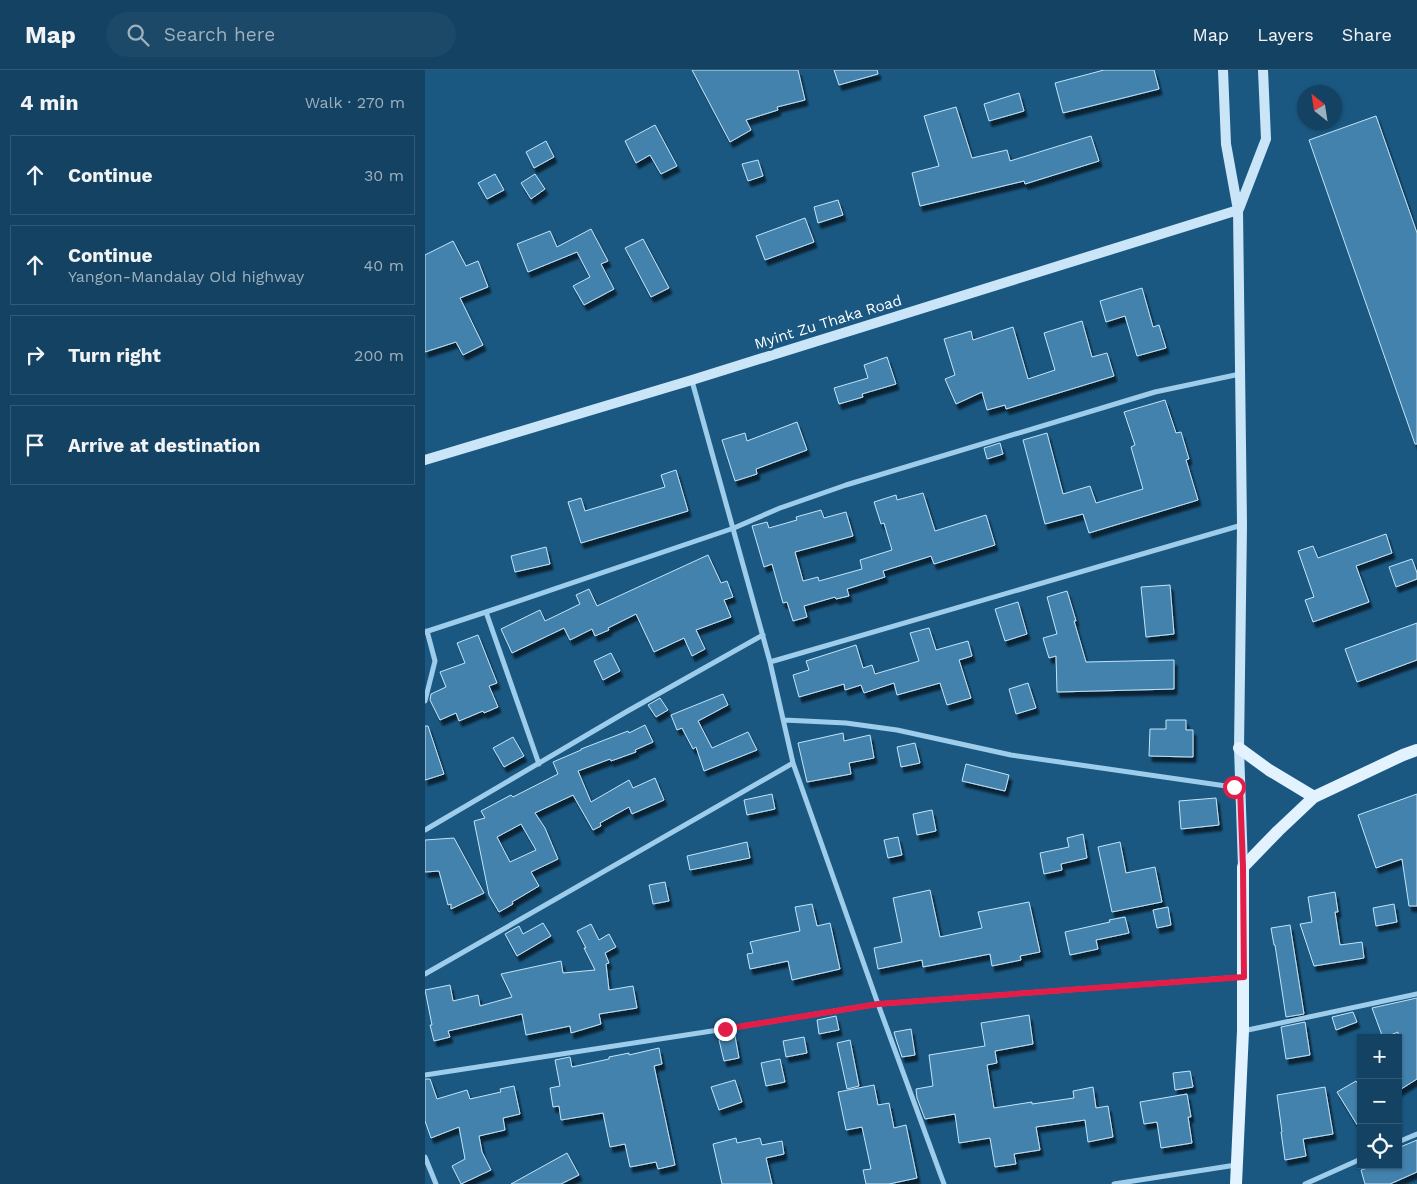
<!DOCTYPE html>
<meta charset="utf-8">
<style>
body{margin:0;font-family:"Work Sans",sans-serif;background:#1d4968;color:#f1f3f6}
.controls{position:absolute;right:15px;bottom:15px;display:grid;overflow:hidden;border-radius:0px;box-shadow:0 1px 4px #0004}
.controls button{width:45px;height:45px;display:grid;place-items:center;padding:0;border:0;border-bottom:1px solid #335b77;background:#144262;color:#f1f3f6;font:25px sans-serif}
.compass{position:absolute;left:872px;top:15px;width:45px;height:45px;border-radius:50%;background:#144262;box-shadow:0 1px 4px #0004;rotate:330deg}
.stop{position:absolute;width:15px;height:15px;margin:-11px;border:4px solid #e11d48;border-radius:50%;background:#fff}
.stop.end{background:#e11d48;border-color:#fff;box-shadow:0 1px 5px #0008}
.list{margin:0;padding:0;list-style:none}
h2{display:flex;justify-content:space-between;align-items:center;height:65px;margin:0;padding:0 20px;font-size:21px}
h2 small{font-size:16px;font-weight:400;color:#9db0be}
.list li{display:grid;grid-template-columns:32px 1fr auto;gap:15px;align-items:center;box-sizing:border-box;height:80px;margin:0 10px 10px;padding:0 10px;border:1px solid #335b77;border-radius:0px}
.list b{display:block;font-size:19px;white-space:nowrap}
.list p{margin:0;font-size:16px;white-space:nowrap;color:#9db0be}
.list em{font-size:16px;font-style:normal;color:#9db0be}
.icon{flex:none;width:28px;height:28px;fill:none;stroke:currentColor;stroke-width:2;stroke-linecap:round;stroke-linejoin:round}
.map{position:relative;flex:none;width:992px;height:1114px;overflow:hidden}
header{display:flex;align-items:center;gap:30px;box-sizing:border-box;height:70px;padding:0 25px;background:#144262;border-bottom:1px solid #335b77}
header strong{font-size:24px}
nav{display:flex;gap:28px;margin-inline-start:auto;font-size:18px}
.search{width:350px;height:45px;background:#1d4968;display:flex;align-items:center;gap:12px;box-sizing:border-box;padding:0 18px;border-radius:28px;color:#9db0be;font-size:19px}
main{display:flex}
aside{flex:1;background:#144262}
.map>svg:first-child{display:block}
.building{fill:#4282ac;stroke:#c3e4f8;fill-rule:evenodd;filter:url(#shadow)}
.lines{fill:none;stroke-linecap:round;stroke-linejoin:round}
.street{stroke:#9ecdeb;stroke-width:5}
.secondary{stroke:#cae5f8;stroke-width:10}
.primary{stroke:#e2f2ff;stroke-width:12}
.route{stroke:#e11d48;stroke-width:6}
.labels{text-anchor:middle;dominant-baseline:central;stroke-width:5;stroke-linejoin:round;paint-order:stroke}
.street-label{font-size:15px;fill:#fff;stroke:#1a5882}
</style>
<header>
<strong>Map</strong>
<div class="search"><svg class="icon" aria-label="search" viewBox="0 0 24 24"><circle cx="10" cy="10" r="6"/><path d="M15 15l6 6"/></svg>Search here</div>
<nav><a>Map</a><a>Layers</a><a>Share</a></nav>
</header>
<main>
<aside>
<h2>4 min<small>Walk · 270 m</small></h2>
<ul class="list">
<li><svg class="icon" aria-label="ahead" viewBox="0 0 24 24"><path d="M12 20V5M6 11l6-6 6 6"/></svg><div><b>Continue</b></div><em>30 m</em></li>
<li><svg class="icon" aria-label="ahead" viewBox="0 0 24 24"><path d="M12 20V5M6 11l6-6 6 6"/></svg><div><b>Continue</b><p>Yangon-Mandalay Old highway</p></div><em>40 m</em></li>
<li><svg class="icon" aria-label="right" viewBox="0 0 24 24"><path d="M7 20v-9h11M14 6l5 5-5 5"/></svg><div><b>Turn right</b></div><em>200 m</em></li>
<li><svg class="icon" aria-label="arrive" viewBox="0 0 24 24"><path d="M6 21V4h12l-3 4 3 4H6"/></svg><div><b>Arrive at destination</b></div></li>
</ul>
</aside>
<div class="map">
<svg width="992" height="1114" viewBox="0 0 992 1114">
<defs>
<filter id="shadow"><feDropShadow dx="3" dy="5.5" stdDeviation="1" flood-color="#0009"/></filter>
</defs>
<rect width="100%" height="100%" fill="#1a5882"/>
<path class="building" d="M267,0H373L380,30L352,37L353,40L321,50L326,60L305,72Z
M409,0H452L453,4L414,15Z
M679,0H729L734,19L638,43L630,13Z
M594,23L599,41L564,51L559,34Z
M531,37L547,88L582,80L585,91L666,66L674,91L600,114L599,111L495,136L487,103L514,96L499,46Z
M951,46L992,163V374H990L884,70Z
M230,55L252,96L236,104L225,85L211,93L200,71Z
M121,71L129,87L109,98L101,82Z
M333,90L338,106L323,111L317,94Z
M70,104L79,120L62,129L53,113Z
M110,104L120,119L106,129L96,113Z
M413,130L418,145L393,153L389,137Z
M380,148L389,172L340,190L331,166Z
M166,159L183,191L176,194L189,219L159,235L148,216L165,207L152,182L103,202L92,174L125,161L132,177Z
M218,169L244,218L226,227L200,178Z
M28,171L41,196L53,191L63,217L35,228L58,275L38,285L31,272L0,282V185Z
M717,218L728,257L734,255L741,278L712,286L700,246L681,252L675,231Z
M657,251L667,287L682,283L689,306L581,339L580,335L562,340L557,322L531,334L520,309L530,305L519,269L546,261L548,270L588,257L603,309L630,300L619,263Z
M462,287L471,314L437,324L438,327L414,334L409,318L443,308L439,295Z
M740,330L751,363L756,362L764,389L761,390L773,430L664,463L658,444L620,454L598,370L622,363L638,424L665,416L671,433L718,419L706,377L710,375L699,342Z
M372,352L382,380L331,399L332,404L310,411L297,370L320,363L322,371Z
M575,373L578,384L562,389L559,378Z
M251,400L263,441L156,473L143,432L156,428L160,441L240,417L236,405Z
M498,423L510,461L561,445L570,475L509,494L506,486L458,501L460,507L422,519L424,526L411,529L410,527L379,536L382,547L368,551L362,532L358,533L347,494L339,497L327,456L342,452L344,458L372,450L371,447L396,440L399,448L421,442L428,466L370,482L378,511L393,507L394,511L437,499L435,490L467,480L459,453L456,454L449,432L471,425L472,430Z
M961,464L967,483L931,496L944,532L888,552L880,530L889,527L873,481L888,476L893,488Z
M121,477L125,494L90,502L86,486Z
M283,485L296,513L302,511L308,527L299,530L306,547L271,560L280,579L267,586L259,568L229,582L211,544L183,558L184,560L170,566L167,559L145,570L139,558L87,583L76,559L115,540L120,551L155,534L151,525L164,519L172,536Z
M987,489L992,503V509L971,517L964,497Z
M745,515L749,564L721,567L716,517Z
M642,521L651,551H649L661,592L749,590V619L632,622L631,586L624,588L618,568L632,564L622,527Z
M593,532L602,564L580,571L570,539Z
M992,553V590L932,612L920,579Z
M504,558L511,580L543,571L547,586L534,590L546,628L522,635L515,613L472,625L469,613L439,623L436,615L420,620L419,614L374,627L368,605L384,600L381,591L431,575L438,598L447,595L450,604L494,591L485,563Z
M53,565L72,613L64,616L73,637L59,643L58,641L34,651L31,643L15,650L5,630L6,624L21,617L15,602L40,593L32,573Z
M186,583L195,601L178,610L169,591Z
M603,613L611,638L591,644L584,619Z
M298,624L303,635L273,651L287,678L323,662L332,680L279,701L271,677L268,679L257,658L252,660L246,645Z
M235,628L243,640L231,647L223,635Z
M741,650H761V660H768V687L724,686L725,659H741Z
M220,655L228,672L210,680L211,682L186,691L185,689L153,701L166,732L204,710L208,718L230,708L239,730L207,744L204,737L175,753L176,756L168,760L148,725L110,743L120,758L133,789L106,802L114,816L87,832L88,834L74,842L64,825L49,751L60,748L56,741L86,725L88,727L133,704L128,692L156,680V679L203,661L204,663ZM96,754L111,780L85,792L72,767Z
M0,656H3L19,704L0,710Z
M418,663L419,671L445,665L449,688L424,693L426,704L382,712L373,673Z
M88,667L99,686L79,697L68,678Z
M490,673L495,693L476,697L472,677Z
M541,694L584,705L580,721L537,711Z
M347,724L350,739L322,745L319,730Z
M992,724V836H984L977,789L951,798L933,745Z
M791,728L794,755L756,759L754,731Z
M507,740L511,761L492,765L488,744Z
M658,764L662,788L636,794L637,800L619,804L615,783L644,777L642,768Z
M473,767L477,785L463,788L459,770Z
M29,768L59,823L26,839V834L23,835L14,801L0,802V770Z
M322,772L325,788L265,800L262,786Z
M695,772L701,803L730,797L737,832L687,842L673,777Z
M240,812L244,831L228,834L224,815Z
M505,820L515,867L557,858L553,842L604,832L615,882L595,886L596,890L567,896L565,884L498,897L497,890L453,899L449,878L477,872L468,828Z
M910,822L913,842H910L915,875L937,872L939,888L889,896L875,854L887,852L883,827Z
M387,834L392,856L405,853L415,899L367,910L363,891L325,899L322,884L328,883L325,872L375,861L370,837Z
M969,834L972,852L951,856L948,838Z
M743,837L746,855L732,858L728,840Z
M700,847L704,863L671,870L673,879L645,885L640,862L685,852L684,850Z
M118,853L126,866L92,886L80,864L94,856L98,864Z
M166,854L174,870L184,864L191,877L180,883L184,893L181,894L184,920L208,916L212,938L174,944L176,954L146,963L145,956L101,965L97,944L23,961L25,967L9,971L5,955H7L0,920L25,915L28,931L53,925L55,936L87,927L76,904L136,891L138,903L170,900L159,878H161L152,861Z
M865,855L879,944L861,947L850,875H849L846,858Z
M992,928V1009L973,1021V962L958,968L947,938Z
M928,942L932,952L911,960L907,947Z
M604,945L608,974L570,981L572,993L562,995L569,1038L607,1032V1034L649,1028L648,1021L668,1017L671,1038L683,1036L688,1067L663,1072L660,1050L611,1057L615,1080L589,1084L591,1094L570,1097L565,1068L534,1073L530,1044L500,1049L492,1028L491,1019L508,1016L504,985L560,976L556,953Z
M411,946L414,960L394,964L392,950Z
M880,952L885,985L861,989L856,957Z
M486,959L490,985L477,987L471,969L469,962Z
M310,966L314,988L299,991L294,970Z
M379,967L382,983L361,987L358,971Z
M425,970L434,1016L422,1019L412,973Z
M234,978L237,994L229,996L250,1095L233,1099L231,1092L205,1097L200,1074L185,1077L178,1043L136,1050L134,1036L128,1037L125,1018L135,1016L130,990L145,987L147,997L184,989V987L204,983V985Z
M355,989L360,1012L341,1016L336,993Z
M765,1001L768,1017L750,1020L748,1003Z
M0,1009H5L12,1029L42,1020L45,1029L76,1022L75,1019L89,1016L95,1044L78,1048L80,1060L54,1066L57,1082L66,1100L36,1114L27,1096L40,1089L34,1057L6,1068L0,1051Z
M310,1010L317,1032L294,1040L286,1017Z
M931,1011L936,1019V1061L912,1022Z
M449,1015L453,1035L464,1033L469,1058L481,1055L492,1108L464,1114H441L438,1100L446,1099L437,1057L421,1060L413,1022Z
M900,1017L908,1064L878,1069L881,1086L860,1090L856,1062H857L852,1025Z
M762,1024L766,1047H763L767,1073L736,1078L732,1052L719,1054L715,1032Z
M311,1068L312,1073L335,1068L337,1075L357,1071L359,1084L341,1088L347,1114H297L288,1074Z
M992,1070V1102L965,1114H940L936,1100L953,1095H973V1078Z
M142,1083L154,1105L136,1114H86Z"/>
<g class="lines">
<path class="street" d="M61,542L114,694
M0,562L61,542L309,458L355,438L421,415L730,322L815,304
M345,592L817,455
M0,631L10,591L2,561
M359,650L421,653L472,660L586,685L815,718
M368,693L453,934L519,1114
M0,760L201,642L338,565
M0,904L368,693L345,592L267,311
M818,961L992,924
M0,1005L300,959L453,934L818,907
M973,1072L992,1064
M0,1087L11,1114
M689,1114L811,1095
M880,1114L936,1089"/>
<path class="secondary" d="M798,0L801,74L813,140L817,455L814,678L818,797
M814,139L841,69L838,0
M0,390L267,310L813,140"/>
<path class="primary" d="M814,678L844,700L889,727
M811,1114L818,961V797L853,761L889,727L978,685L992,680"/>
</g>
<g class="lines">
<path class="route" d="M300,959L453,934L819,907L818,797L815,718L809,717"/>
</g>
<g class="labels">
<g class="street-label">
<text transform="translate(403 252) rotate(-17)">Myint Zu Thaka Road</text>
</g>
</g>
</svg>
<div class="controls">
<button>+</button>
<button>−</button>
<button><svg class="icon" aria-label="locate" viewBox="0 0 24 24"><circle cx="12" cy="12" r="6"/><path d="M12 2v4M12 18v4M2 12h4M18 12h4"/></svg></button>
</div>
<svg class="compass" viewBox="-18 -18 36 36"><path d="M0-13l5 13h-10z" fill="#e53935"/><path d="M0 13l5-13h-10z" fill="#9db0be"/></svg>
<div class="stop" style="left:809px;top:717px"></div>
<div class="stop end" style="left:300px;top:959px"></div>
</div>
</main>
